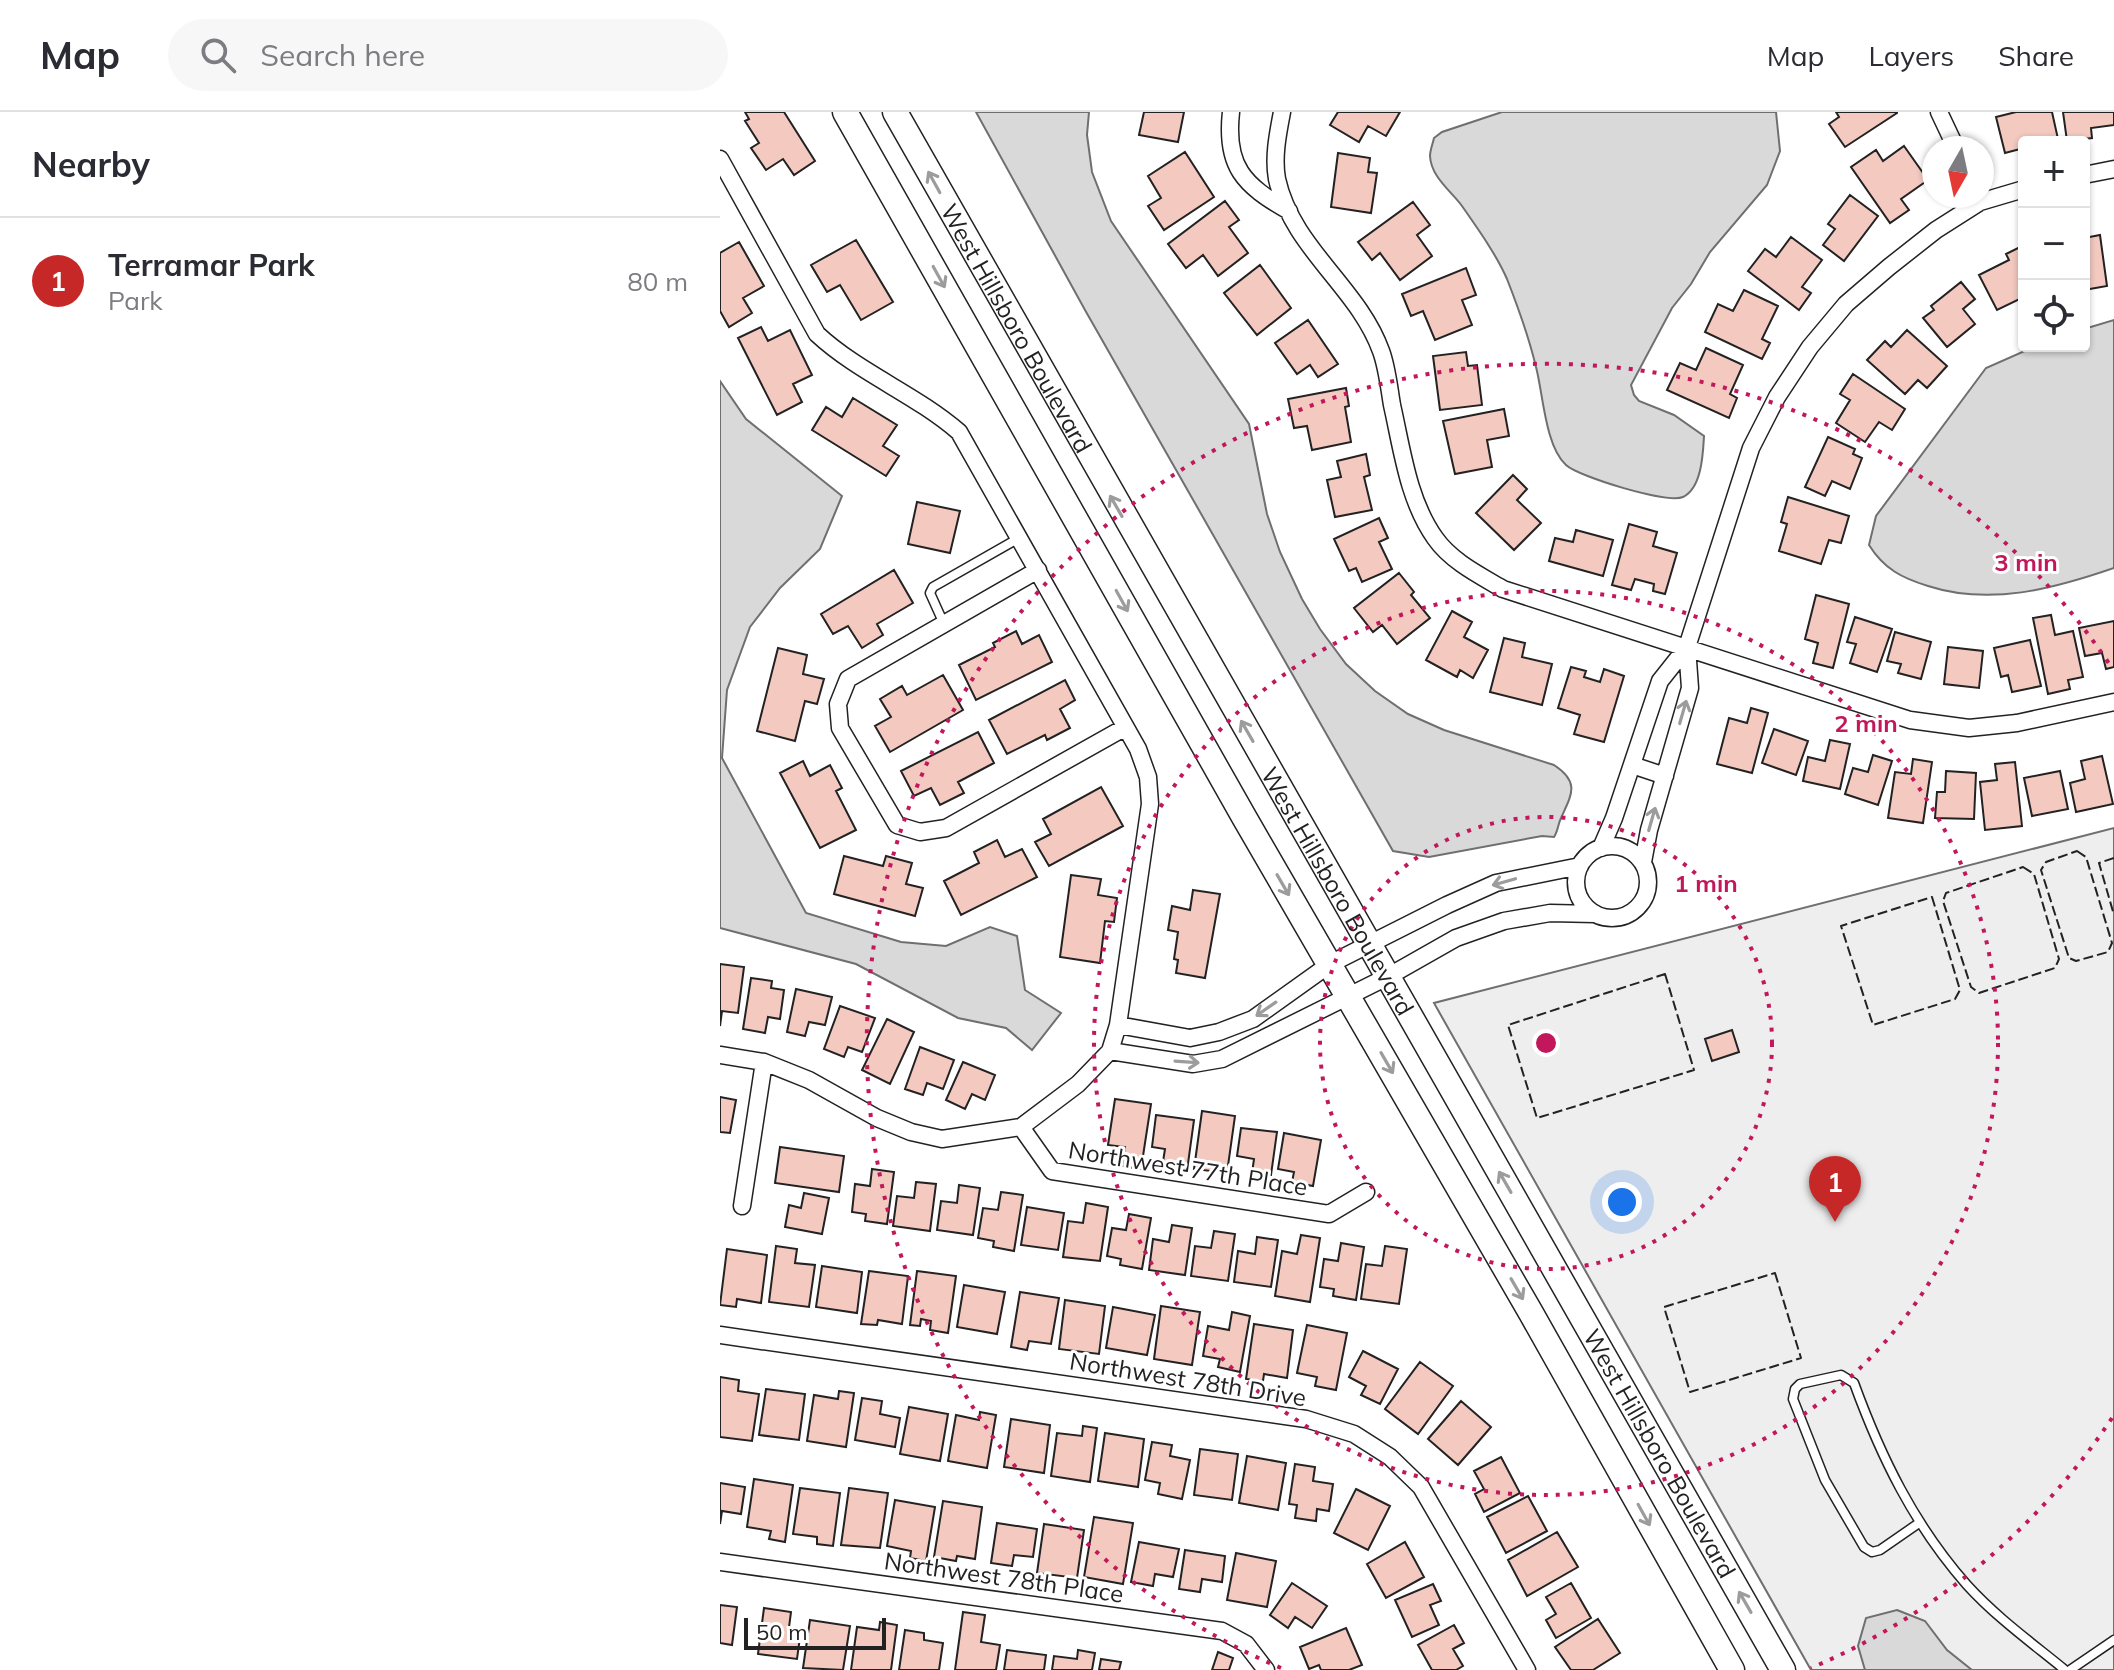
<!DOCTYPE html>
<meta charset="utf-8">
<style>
body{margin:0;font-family:Mulish,sans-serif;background:#f7f7f7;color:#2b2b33}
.controls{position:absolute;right:24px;top:24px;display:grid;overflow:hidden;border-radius:8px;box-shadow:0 2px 6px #0004}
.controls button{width:72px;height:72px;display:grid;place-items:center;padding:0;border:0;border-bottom:2px solid #e1e1e2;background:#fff;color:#2b2b33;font:40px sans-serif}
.compass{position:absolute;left:1202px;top:24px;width:72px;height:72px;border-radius:50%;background:#fff;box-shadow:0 2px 6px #0004;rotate:189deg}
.scale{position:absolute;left:24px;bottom:20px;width:142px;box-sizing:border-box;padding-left:8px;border:4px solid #222;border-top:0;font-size:22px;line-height:28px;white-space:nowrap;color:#222;-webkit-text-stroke:6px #fff;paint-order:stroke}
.you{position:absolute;left:902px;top:1090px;width:28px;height:28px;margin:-20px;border:6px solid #fff;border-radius:50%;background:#1a73e8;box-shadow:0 0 0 12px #1a73e833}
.badge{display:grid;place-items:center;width:52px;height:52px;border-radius:50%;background:#c62828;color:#fff;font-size:26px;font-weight:700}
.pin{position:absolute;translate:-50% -66px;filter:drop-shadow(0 2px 4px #0008)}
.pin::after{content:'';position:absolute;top:42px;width:28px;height:24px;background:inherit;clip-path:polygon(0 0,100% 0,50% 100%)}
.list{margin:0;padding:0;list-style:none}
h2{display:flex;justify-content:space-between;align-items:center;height:104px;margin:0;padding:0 32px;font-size:34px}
h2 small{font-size:26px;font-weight:400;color:#7c7c81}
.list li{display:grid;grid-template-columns:52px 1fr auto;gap:24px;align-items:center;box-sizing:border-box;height:128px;padding:0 32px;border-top:2px solid #e1e1e2}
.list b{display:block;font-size:30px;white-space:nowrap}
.list p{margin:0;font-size:26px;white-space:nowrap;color:#7c7c81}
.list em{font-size:26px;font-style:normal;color:#7c7c81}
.icon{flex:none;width:44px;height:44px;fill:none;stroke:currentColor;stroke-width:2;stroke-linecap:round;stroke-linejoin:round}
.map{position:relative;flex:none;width:1394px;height:1558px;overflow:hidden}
header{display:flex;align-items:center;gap:48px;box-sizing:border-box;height:112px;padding:0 40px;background:#fff;border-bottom:2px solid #e1e1e2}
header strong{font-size:38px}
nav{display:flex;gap:44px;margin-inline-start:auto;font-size:28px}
.search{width:560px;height:72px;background:#f7f7f7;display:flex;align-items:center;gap:20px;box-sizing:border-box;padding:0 28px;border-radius:44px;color:#7c7c81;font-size:30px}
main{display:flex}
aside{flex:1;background:#fff}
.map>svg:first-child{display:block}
.green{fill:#eee;stroke:#6f6f6f;stroke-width:2}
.water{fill:#d9d9d9;stroke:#6f6f6f;stroke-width:2}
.building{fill:#f3c9c0;stroke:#222;stroke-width:2}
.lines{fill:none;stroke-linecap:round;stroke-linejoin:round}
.lane-casing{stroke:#222;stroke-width:11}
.street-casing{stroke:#222;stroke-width:19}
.secondary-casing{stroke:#222;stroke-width:27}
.lane{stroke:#fff;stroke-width:8}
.street{stroke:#fff;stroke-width:16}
.secondary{stroke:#fff;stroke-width:24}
.fence{stroke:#222;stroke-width:2;stroke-dasharray:10 4;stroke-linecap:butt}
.oneway{stroke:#9c9c9c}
.ring{fill:none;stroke:#c2185b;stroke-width:4;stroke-dasharray:4 8}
.labels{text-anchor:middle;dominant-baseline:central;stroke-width:6;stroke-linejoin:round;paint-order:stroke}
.street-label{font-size:24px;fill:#222;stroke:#fff}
.centre{fill:#c2185b;stroke:#fff;stroke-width:4}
.ring-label{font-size:24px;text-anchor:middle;font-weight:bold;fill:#c2185b;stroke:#fff;stroke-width:6;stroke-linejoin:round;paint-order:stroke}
</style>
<header>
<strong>Map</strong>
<div class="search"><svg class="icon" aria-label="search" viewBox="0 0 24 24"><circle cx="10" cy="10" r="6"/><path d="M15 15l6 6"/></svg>Search here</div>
<nav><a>Map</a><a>Layers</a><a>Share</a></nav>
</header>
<main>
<aside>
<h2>Nearby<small></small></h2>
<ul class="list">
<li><span class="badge">1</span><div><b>Terramar Park</b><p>Park</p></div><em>80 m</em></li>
</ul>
</aside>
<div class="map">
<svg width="1394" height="1558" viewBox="0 0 1394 1558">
<rect width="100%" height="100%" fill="#fff"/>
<path class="green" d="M1394,716V1558H1091L714,891Z"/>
<path class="water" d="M256,0H369L367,23L372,60L391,109L529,312L547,402L560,440L582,487L600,517L626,552L655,579L688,602L724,618L834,653C860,670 852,682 841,706C838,712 838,719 834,725L822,724L709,745L673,739L365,198Z
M782,0H1056L1060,39L1047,73L990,140L971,172L952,196L911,273L914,283L919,289L954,303L984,324C983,341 982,376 963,385C948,392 859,365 846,353C825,334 823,281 816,255C809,226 798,195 787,167C776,142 758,117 742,94C731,79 711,65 710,44C710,38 713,31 714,26L722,20Z
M1394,208V456C1333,477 1270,494 1208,474C1182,466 1164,457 1149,433L1156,404L1266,256L1316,234H1364V217Z
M0,269L26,307L122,384L100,437L60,476L30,515L7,578L2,646L86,801L181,830L226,834L270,815L297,824L305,878L341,901L312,938L286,916L238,906L136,852L0,816Z
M1177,1498L1205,1509L1227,1538L1252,1558H1145L1138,1534L1146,1506Z"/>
<path class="building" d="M25,0H64L95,49L74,63L63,47L46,58L31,36L39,31L25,9L29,7Z
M424,0H464L458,30L419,23Z
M618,0H680L666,24L648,14L639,30L610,13Z
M1116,0H1177V1L1125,35L1109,12L1119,5Z
M1296,0H1332L1338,27L1304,30V36L1285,41L1276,5Z
M1343,0H1394V13L1371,16L1372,26L1347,29Z
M1184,34L1208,68L1181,87L1189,98L1170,111L1131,55L1156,38L1163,49Z
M465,40L494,85L444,118L428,94L441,86L428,64Z
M618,41L650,46L648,60L657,61L651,101L611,95Z
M1130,83L1158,104L1124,149L1103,133L1115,117L1108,112Z
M505,89L519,108L509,115L528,141L498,164L483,143L466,156L448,132Z
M693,90L710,113L697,123L712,144L680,168L660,141L652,148L638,130Z
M1380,123L1387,174L1364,178V126Z
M1071,125L1102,148L1082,175L1091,181L1079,198L1028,159L1045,137L1056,145Z
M136,128L173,190L141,208L120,173L107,180L91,153Z
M19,130L44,174L23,186L32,201L9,215L0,199V141Z
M1304,133V161L1301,162L1304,185L1277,198L1259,163L1289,148L1286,142Z
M540,153L571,196L537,223L504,181Z
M746,156L756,183L742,188L752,213L715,228L703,199L691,204L682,182Z
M1241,170L1255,187L1243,197L1255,212L1227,235L1203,206L1214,198L1211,194Z
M1024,178L1058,194L1042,227L1050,231L1042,247L985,220L998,192L1013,199Z
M588,208L618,252L598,265L590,253L577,262L555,231Z
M41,215L48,229L70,218L92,263L73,272L82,290L57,303L18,226Z
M1187,218L1227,254L1207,276L1198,268L1185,282L1147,248L1165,229L1171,235Z
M986,236L1023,253L1010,282L1017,286L1009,306L947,278L960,251L976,258Z
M746,240L748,254L757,253L762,293L720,298L713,244Z
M1133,262L1185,297L1172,318L1159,310L1145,330L1116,311L1130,288L1120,282Z
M626,276L629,294L625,295L631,330L592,338L587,314L574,316L568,287Z
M133,286L177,313L163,334L179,344L166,364L92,318L106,295L122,305Z
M784,297L789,324L767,328L772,355L735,362L723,309Z
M1108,325L1135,337L1133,342L1142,346L1130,377L1112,369L1105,384L1085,375Z
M646,342L650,363L644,365L652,398L615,405L607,368L621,365L617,349Z
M793,363L807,377L797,388L821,411L794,438L756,401Z
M1068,385L1129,404L1121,431L1109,428L1101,452L1059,439L1067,412L1061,410Z
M197,390L240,399L230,441L188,432Z
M659,406L668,426L659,430L672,457L642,470L636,456L629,459L614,427Z
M909,412L937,420L933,434L957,441L945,482L933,479L934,472L915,467L911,478L892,473Z
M856,418L893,428L883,464L829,449L835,426L853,430Z
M174,458L193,491L157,512L163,523L142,536L128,514L113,522L101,502Z
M679,461L694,480L691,483L710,506L677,532L662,513L653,520L634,496Z
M1096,483L1129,492L1113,556L1093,551L1098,531L1085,527Z
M732,499L752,510L744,525L768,538L753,566L740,558L737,565L706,548Z
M1331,503L1335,523L1353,519L1363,565L1348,568L1350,577L1328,582L1313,506Z
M1135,505L1172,517L1157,560L1130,551L1136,532L1127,530Z
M1394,509V555L1386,557L1382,541L1365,544L1359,516Z
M296,519L302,532L319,523L332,550L256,588L239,553L275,535L273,531Z
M1175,520L1211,530L1201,567L1178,561L1181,552L1167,549Z
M784,526L805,531L802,545L832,552L822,593L770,580Z
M1310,528L1321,574L1292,580L1288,563L1281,565L1274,536Z
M1228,535L1263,539L1259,576L1224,572Z
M58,536L87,543L83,562L104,567L97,592L85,589L75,629L37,619Z
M851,555L866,559L864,565L880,570L884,557L904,564L884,630L854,622L860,603L838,596Z
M223,563L243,598L170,640L155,614L171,605L160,587L182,574L187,583Z
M345,568L355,588L340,597L350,616L327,628L325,623L287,642L269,608Z
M1031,596L1048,601L1032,661L997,652L1009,606L1027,611Z
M1054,617L1088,629L1076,663L1042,651Z
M258,620L274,651L238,670L244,681L220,693L211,676L194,684L181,659Z
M1110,628L1130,632L1120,677L1083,669L1088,645L1105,649Z
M1153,643L1172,649L1158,693L1125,682L1133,656L1148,660Z
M1382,644L1393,692L1356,700L1350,671L1365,667L1361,649Z
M1193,647L1212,650L1203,711L1168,706L1175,660L1191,662Z
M83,649L90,664L110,653L122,676L116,679L136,718L100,736L60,661Z
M1295,650L1302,714L1265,718L1260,670L1277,668L1275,652Z
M1226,659L1256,661L1254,707L1215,706L1217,680H1225Z
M1340,659L1348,697L1312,704L1304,666Z
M381,675L403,714L329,754L315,730L331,722L323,707Z
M277,728L285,745L302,737L317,765L241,803L224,769L259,751L254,740Z
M124,744L163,754L166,744L192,751L186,772L203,776L195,804L114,782Z
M351,763L381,767L378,783L397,786L394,810L385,809L380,851L340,845Z
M473,778L500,782L485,866L456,861L458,848L454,847L458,820L448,818L452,794L470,798Z
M0,852L24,855L18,901L2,899L0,914Z
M31,866L52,869L51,876L64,878L60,907L48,905L45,921L23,917Z
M76,877L112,885L105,913L89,910L85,924L67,920Z
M120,894L155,906L142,940L128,935L124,945L104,937Z
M167,907L194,920L170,972L142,958Z
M1012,918L1019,940L992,949L985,927Z
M200,935L234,948L223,977L207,971L203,983L185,977Z
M243,950L275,963L265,988L252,982L245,997L226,988Z
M0,985L16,988L10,1021L0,1020Z
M395,987L431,992L421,1057L402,1054L405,1035L388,1033Z
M482,999L515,1004L507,1061L474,1057Z
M436,1003L474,1008L467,1059L442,1056L445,1037L432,1035Z
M521,1016L557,1020L551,1063L532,1061L534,1047L517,1044Z
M564,1021L601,1028L593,1074L572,1070L574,1060L558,1057Z
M60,1035L124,1044L119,1080L55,1071Z
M152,1057L174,1060L167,1112L145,1109L146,1102L132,1100L135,1072L150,1074Z
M196,1070L216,1072L210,1119L173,1114L177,1084L194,1086Z
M239,1073L260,1076L253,1123L217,1118L221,1089L237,1091Z
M281,1080L303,1083L294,1139L273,1135L274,1129L258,1126L263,1096L278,1098Z
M84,1081L109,1086L102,1122L65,1115L69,1093L81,1096Z
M366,1091L388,1095L380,1149L343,1145L348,1109L363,1111Z
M307,1095L344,1101L338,1138L301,1133Z
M409,1102L431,1106L422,1157L400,1153L401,1147L387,1144L392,1116L406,1118Z
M452,1113L472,1116L465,1163L429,1158L433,1127L449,1130Z
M494,1119L515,1122L508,1169L471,1164L475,1134L491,1136Z
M581,1123L600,1126L590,1190L555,1184L562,1139L577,1142Z
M537,1125L558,1128L551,1175L514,1170L518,1139L535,1142Z
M621,1131L644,1135L636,1188L613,1184L614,1177L600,1175L604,1147L618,1149Z
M56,1134L77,1137L75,1151L95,1153L89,1195L49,1190Z
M665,1134L687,1137L679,1192L641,1187L646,1152L662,1154Z
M7,1137L47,1143L41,1191L17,1187L16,1195L0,1193Z
M102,1154L142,1160L137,1201L96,1195Z
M149,1159L188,1164L182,1212L158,1208L157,1213L141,1212Z
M197,1159L236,1164L228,1221L210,1218L211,1209L201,1207L200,1214L190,1213Z
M244,1173L285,1180L277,1222L237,1215Z
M300,1180L339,1186L331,1232L309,1229L307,1238L291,1235Z
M345,1188L385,1194L379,1242L339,1237Z
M441,1194L480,1200L472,1253L434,1247Z
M393,1195L435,1203L427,1243L386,1236Z
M512,1200L530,1204L520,1260L498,1255L500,1247L483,1244L488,1214L509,1218Z
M534,1212L573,1218L567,1266L544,1262L543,1269L526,1267Z
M587,1213L627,1221L616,1278L595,1274L597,1265L577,1261Z
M643,1239L678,1257L660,1292L641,1283L646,1274L629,1265Z
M700,1250L733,1274L698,1322L665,1297Z
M0,1265L19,1268L18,1279L39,1282L32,1329L0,1325Z
M46,1277L85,1282L79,1328L39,1323Z
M119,1279L134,1281L126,1335L87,1329L94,1283L118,1287Z
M142,1286L162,1289L160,1302L180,1306L175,1335L135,1328Z
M741,1289L771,1315L738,1353L708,1327Z
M189,1295L228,1302L220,1349L180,1342Z
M260,1300L276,1303L267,1356L228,1349L236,1303L259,1308Z
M291,1307L330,1313L324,1361L284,1355Z
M363,1314L377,1316L370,1370L331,1364L337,1321L362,1324Z
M385,1321L424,1327L418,1375L378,1369Z
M432,1330L452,1333L450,1344L470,1348L462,1387L438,1382L440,1371L425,1368Z
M480,1337L518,1342L512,1388L474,1383Z
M527,1344L566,1351L558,1398L519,1391Z
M781,1345L800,1381L764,1400L755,1382L764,1377L754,1359Z
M575,1352L595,1355L593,1369L613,1372L609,1399L597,1397L596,1409L575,1406L577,1393L569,1392Z
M34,1367L73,1373L65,1430L49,1427L51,1419L27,1415Z
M0,1371L25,1375L21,1402L2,1399L0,1412Z
M80,1376L120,1381L113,1434L97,1432V1425L73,1422Z
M129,1376L168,1381L160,1436L121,1433Z
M636,1377L670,1394L648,1438L614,1421Z
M808,1384L827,1419L786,1441L767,1405Z
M175,1388L215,1395L206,1449L190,1446L191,1439L167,1434Z
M223,1389L262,1395L255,1447L237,1444L236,1449L214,1445Z
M374,1405L413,1411L403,1472L364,1465Z
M277,1411L317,1417L313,1445L294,1443L292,1454L271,1451Z
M324,1412L364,1418L357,1466L317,1461Z
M837,1420L858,1455L807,1484L788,1448Z
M419,1430L459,1437L453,1465L435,1462L433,1474L411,1470Z
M685,1430L704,1465L666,1486L647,1452Z
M465,1438L505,1444L502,1470L482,1467L480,1480L459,1477Z
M516,1441L556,1449L547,1495L507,1488Z
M572,1471L607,1494L592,1516L575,1505L568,1516L550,1503Z
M851,1471L871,1506L836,1526L826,1508L836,1502L826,1485Z
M713,1472L721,1489L710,1493L719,1513L692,1525L675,1488Z
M0,1493L17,1495L12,1533L0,1531Z
M44,1496L71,1500L68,1523L80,1525L77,1547L38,1542Z
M243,1500L265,1503L261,1530L280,1533L276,1558H235Z
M878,1507L900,1541L873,1558H851L835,1535Z
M90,1508L130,1514L123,1558L83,1556Z
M160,1510L177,1513L171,1558H131L137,1515L159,1518Z
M734,1513L744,1531L733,1537L743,1554L736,1558H712L698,1533Z
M626,1516L642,1553L629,1558H601L599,1553L589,1557L580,1535Z
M185,1518L204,1521V1528L223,1531L219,1558H179Z
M287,1538L326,1543L324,1558H284Z
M358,1538L375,1541L372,1558H332L334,1544L357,1547Z
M498,1540L513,1546L509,1558H492Z
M381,1547L401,1550L399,1558H379Z"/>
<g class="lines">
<g class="lane-casing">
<path id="lane" d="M224,512L210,481L213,475L299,426
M1199,1411L1160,1438L1152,1440L1144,1435L1105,1368L1073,1287L1075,1277L1080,1272L1121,1263L1134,1271C1161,1345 1194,1413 1247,1473C1276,1505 1312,1531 1345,1558
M1350,1558L1394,1528"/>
</g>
<g class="street-casing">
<path id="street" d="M511,0C505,54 523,73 569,99
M562,0C558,21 553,45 557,67C572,136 638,175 661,239C667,255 669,275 672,293C682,337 688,388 715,426C731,449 759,463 783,477L1190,608L1249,616L1297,611L1394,590
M1219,0L1236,36
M0,47L97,222C139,261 195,282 239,320L418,637L428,665L430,692L398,913L390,939L358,972L301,1015L222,1027L191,1020L157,1006L89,968L44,950L0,943
M1364,63L1394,57
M318,458L128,567L118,592L120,616L177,713L200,720L226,716L404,616
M912,653L945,664
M856 770a36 36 0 1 1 72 0a36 36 0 1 1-72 0Z
M881,736L894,706L940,569L967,535L1031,336L1057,285L1090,235L1126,192L1169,155L1216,118L1260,90L1304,77
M923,750L929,718L970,576L967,535
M398,913L470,926L499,920L533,907L610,852L727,793L776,771L860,754
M390,939L473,952L502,947L669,864L736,826L784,809L830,801L875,802
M301,1015L332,1059L609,1102L646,1080
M22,1094L44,950
M0,1223L586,1307L634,1322L670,1345L701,1375L807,1558
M0,1450L502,1519L526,1532L546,1558"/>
</g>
<g class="secondary-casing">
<g id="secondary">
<path d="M125,0L524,705L811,1201L1012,1558"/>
<path id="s1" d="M175,0C467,522 769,1038 1063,1558"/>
</g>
</g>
<use href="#lane" class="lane"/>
<use href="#street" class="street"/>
<use href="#secondary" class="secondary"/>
<path class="fence" d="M1357,739L1366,745L1392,831L1388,840L1356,849L1349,846L1321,758L1326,750Z
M1394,746L1379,751L1394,803
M1303,755L1314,762L1339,847L1335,856L1259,881L1251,875L1223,789L1226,781Z
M1212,785L1240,878L1235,887L1153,913L1121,814Z
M945,862L974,958L817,1006L788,913Z
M1055,1161L1081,1246L970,1280L944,1195Z"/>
</g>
<defs><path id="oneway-shaft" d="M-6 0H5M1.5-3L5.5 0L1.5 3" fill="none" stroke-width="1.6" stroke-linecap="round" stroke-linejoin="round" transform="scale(2)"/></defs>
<g class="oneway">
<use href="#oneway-shaft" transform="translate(214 70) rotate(-119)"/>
<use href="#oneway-shaft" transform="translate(219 165) rotate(61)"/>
<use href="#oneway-shaft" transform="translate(396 394) rotate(-120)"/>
<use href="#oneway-shaft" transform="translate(402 489) rotate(61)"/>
<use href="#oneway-shaft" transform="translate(963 600) rotate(-74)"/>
<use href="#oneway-shaft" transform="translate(527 619) rotate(-120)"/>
<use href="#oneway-shaft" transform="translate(932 707) rotate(-74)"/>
<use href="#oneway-shaft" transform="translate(784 770) rotate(164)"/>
<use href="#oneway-shaft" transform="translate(563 773) rotate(60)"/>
<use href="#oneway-shaft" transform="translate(546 897) rotate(145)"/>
<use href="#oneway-shaft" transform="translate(467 950) rotate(4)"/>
<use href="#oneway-shaft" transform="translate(667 951) rotate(60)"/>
<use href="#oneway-shaft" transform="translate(785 1070) rotate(-120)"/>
<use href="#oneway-shaft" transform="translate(797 1177) rotate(60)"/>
<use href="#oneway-shaft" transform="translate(924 1403) rotate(61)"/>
<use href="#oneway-shaft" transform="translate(1025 1490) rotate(-120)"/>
</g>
<g class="ring">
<circle cx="826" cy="931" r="226"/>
<circle cx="826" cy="931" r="452"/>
<path d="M1392 1306A679 679 0 0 1 1091 1556M561 1556A679 679 0 1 1 1392 556"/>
</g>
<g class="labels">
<g class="street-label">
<text stroke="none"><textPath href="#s1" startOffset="248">West Hillsboro Boulevard</textPath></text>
<text stroke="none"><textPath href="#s1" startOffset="896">West Hillsboro Boulevard</textPath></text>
<text transform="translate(468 1056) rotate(9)">Northwest 77th Place</text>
<text transform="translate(468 1267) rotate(9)">Northwest 78th Drive</text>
<text stroke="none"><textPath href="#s1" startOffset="1544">West Hillsboro Boulevard</textPath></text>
<text transform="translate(284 1465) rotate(8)">Northwest 78th Place</text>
</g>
</g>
<circle cx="826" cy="931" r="12" class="centre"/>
<g class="ring-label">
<text x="1306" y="459">3 min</text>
<text x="1146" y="620">2 min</text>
<text x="986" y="780">1 min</text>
</g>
</svg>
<div class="controls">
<button>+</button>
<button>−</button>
<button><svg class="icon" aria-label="locate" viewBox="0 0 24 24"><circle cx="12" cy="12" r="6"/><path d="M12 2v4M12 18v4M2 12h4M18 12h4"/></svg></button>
</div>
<svg class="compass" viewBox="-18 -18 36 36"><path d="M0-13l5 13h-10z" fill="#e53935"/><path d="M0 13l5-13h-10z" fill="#7c7c81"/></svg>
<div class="scale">50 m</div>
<div class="you"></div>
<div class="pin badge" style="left:1115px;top:1110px">1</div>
</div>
</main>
